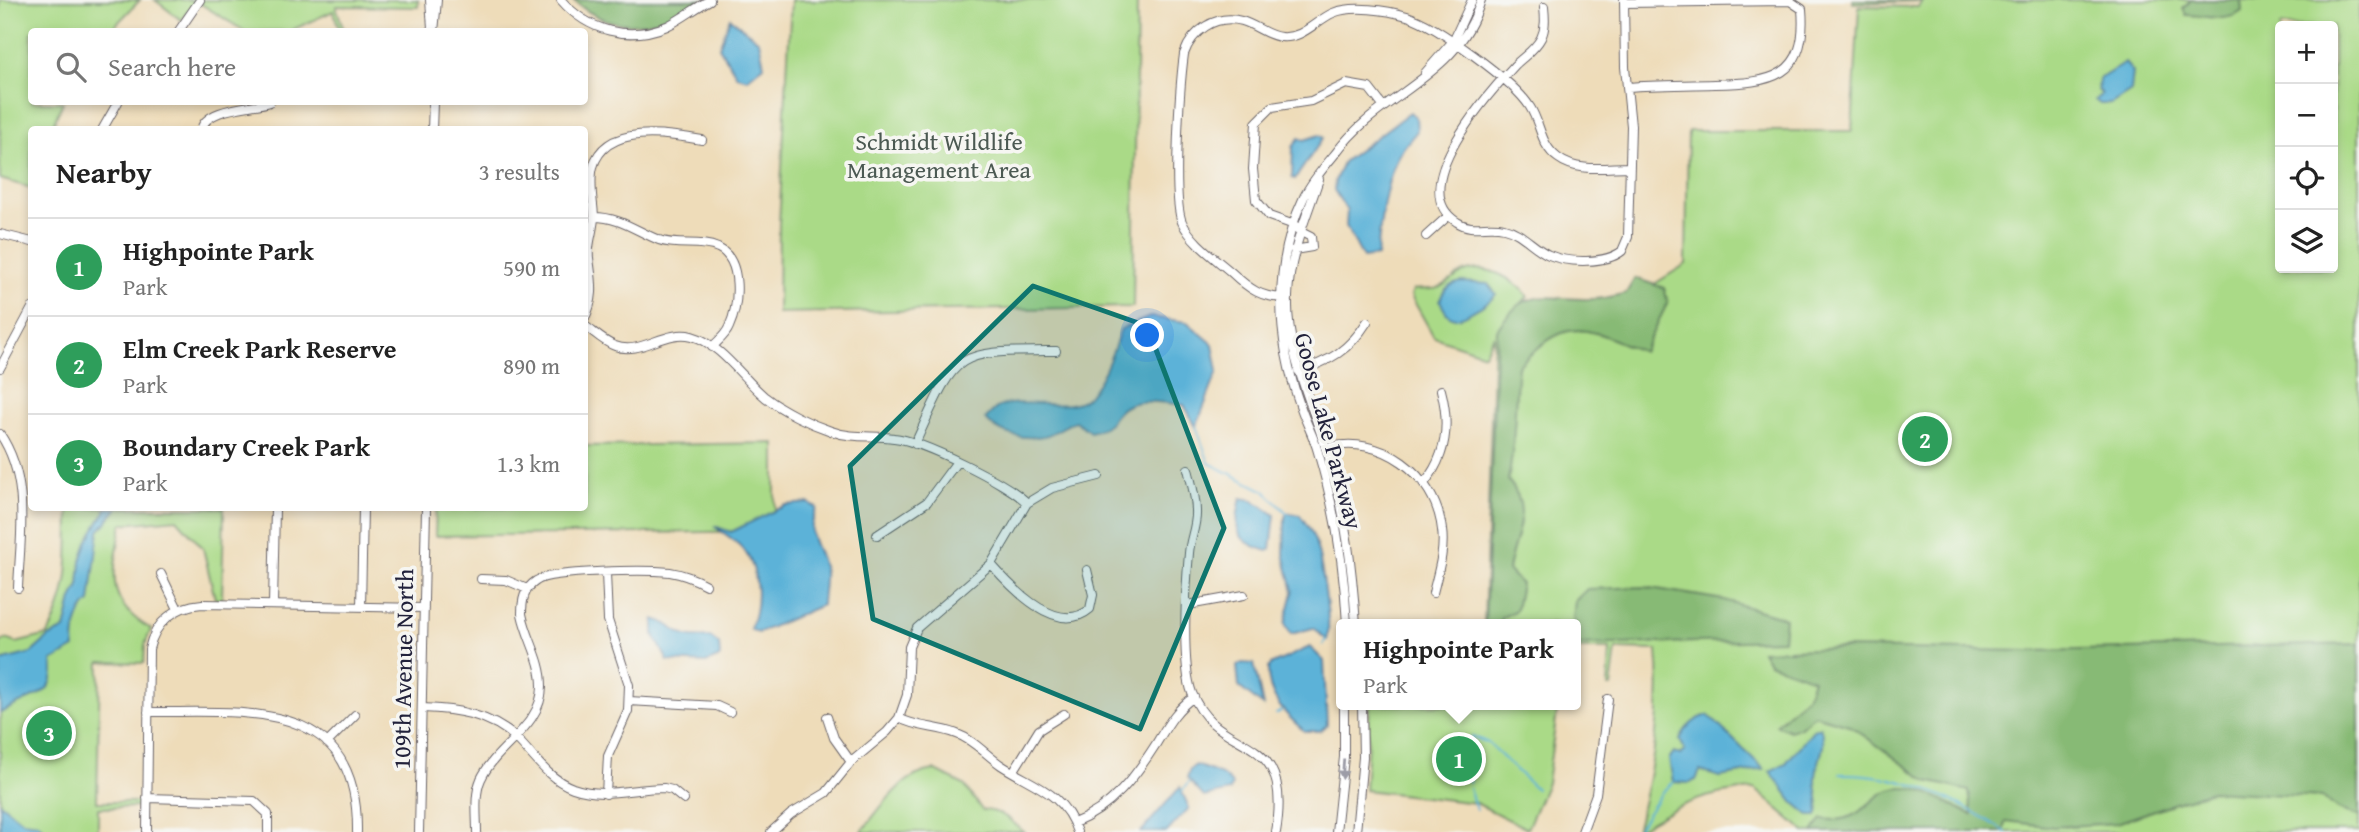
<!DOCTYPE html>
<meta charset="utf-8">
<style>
body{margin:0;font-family:"Gentium Book Plus",serif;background:#f2f2f2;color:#222}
.controls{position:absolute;right:21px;top:21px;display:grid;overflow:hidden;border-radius:7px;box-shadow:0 4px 10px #0003}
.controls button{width:63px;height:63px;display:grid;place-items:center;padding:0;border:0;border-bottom:2px solid #e0e0e0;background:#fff;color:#222;font:35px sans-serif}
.you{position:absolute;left:1148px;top:336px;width:24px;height:24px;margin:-18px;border:5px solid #fff;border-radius:50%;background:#1a73e8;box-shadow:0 0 0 10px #1a73e833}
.badge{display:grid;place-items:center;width:46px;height:46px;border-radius:50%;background:#b5179e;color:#fff;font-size:23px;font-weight:700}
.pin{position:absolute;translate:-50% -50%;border:4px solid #fff;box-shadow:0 2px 7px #0006}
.popup{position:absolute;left:1336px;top:619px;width:245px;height:91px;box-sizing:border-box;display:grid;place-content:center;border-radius:7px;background:#fff;filter:drop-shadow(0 2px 5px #0005);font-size:23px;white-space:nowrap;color:#767676}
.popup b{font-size:26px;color:#222}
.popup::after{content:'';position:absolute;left:50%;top:100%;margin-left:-14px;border:14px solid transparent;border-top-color:#fff}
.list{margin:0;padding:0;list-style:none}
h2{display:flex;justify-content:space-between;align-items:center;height:91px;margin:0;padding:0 28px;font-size:30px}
h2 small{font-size:23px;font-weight:400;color:#767676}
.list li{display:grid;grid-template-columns:46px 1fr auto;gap:21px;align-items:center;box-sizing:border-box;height:98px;padding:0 28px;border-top:2px solid #e0e0e0}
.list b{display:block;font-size:26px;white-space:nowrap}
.list p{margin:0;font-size:23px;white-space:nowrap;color:#767676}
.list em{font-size:23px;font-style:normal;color:#767676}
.icon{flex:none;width:38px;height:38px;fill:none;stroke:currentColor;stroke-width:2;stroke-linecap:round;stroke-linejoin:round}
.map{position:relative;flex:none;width:2359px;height:832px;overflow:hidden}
.search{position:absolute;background:#fff;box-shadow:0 4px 10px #0003;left:28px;top:28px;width:560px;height:77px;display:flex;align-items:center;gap:18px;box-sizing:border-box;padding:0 24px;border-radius:7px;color:#767676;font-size:26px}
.panel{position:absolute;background:#fff;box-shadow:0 4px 10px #0003;left:28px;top:126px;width:560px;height:385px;border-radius:7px}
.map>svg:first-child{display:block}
.green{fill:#aada87;stroke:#667e61;stroke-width:2;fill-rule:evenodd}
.forest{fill:#87ba74;stroke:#546e58;stroke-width:2}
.water{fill:#5cb2d8;stroke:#3f6a8a;stroke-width:2}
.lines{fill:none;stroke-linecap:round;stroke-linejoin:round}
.stream{stroke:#5cb2d8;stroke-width:2}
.minor-casing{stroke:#696367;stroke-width:10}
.minor{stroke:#fff;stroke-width:8}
.oneway{fill:#9c9ca7}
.marked{fill:#0f766e;fill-opacity:0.2;stroke:#0f766e;stroke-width:5;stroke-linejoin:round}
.labels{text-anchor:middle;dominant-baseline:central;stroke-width:7;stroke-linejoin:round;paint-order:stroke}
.park-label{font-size:24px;fill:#4b5952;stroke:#f6f6f2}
.street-label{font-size:24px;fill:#22223b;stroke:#f6f6f2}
</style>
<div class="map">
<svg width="2359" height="832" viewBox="0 0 2359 832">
<rect width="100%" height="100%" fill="#f6f6f2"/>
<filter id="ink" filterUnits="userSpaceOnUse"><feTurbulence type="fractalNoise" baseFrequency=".0143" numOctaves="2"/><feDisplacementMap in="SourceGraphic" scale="14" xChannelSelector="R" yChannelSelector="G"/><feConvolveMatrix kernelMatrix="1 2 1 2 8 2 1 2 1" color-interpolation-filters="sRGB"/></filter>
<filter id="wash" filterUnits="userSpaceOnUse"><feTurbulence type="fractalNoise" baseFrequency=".00686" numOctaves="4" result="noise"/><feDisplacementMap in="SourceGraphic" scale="28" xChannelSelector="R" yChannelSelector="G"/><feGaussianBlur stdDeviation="1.57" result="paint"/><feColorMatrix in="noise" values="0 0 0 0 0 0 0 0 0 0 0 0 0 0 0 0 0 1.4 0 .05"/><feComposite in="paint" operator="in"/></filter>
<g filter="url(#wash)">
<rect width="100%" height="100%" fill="#eedcb9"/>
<path class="green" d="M0,0H140L110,31L32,32V102H63L51,129L32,130L31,188L0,179Z
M155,0H418V7L336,6L344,31H340L333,11L290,31L246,32L196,1L181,20Z
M791,0H1137L1133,307L778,313L779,224Z
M1853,0H2359V832H1805L1755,789C1708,792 1675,805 1636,831C1653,768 1663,716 1657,650L1616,649L1611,687H1608L1610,649H1576V624H1484L1494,335L1484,354L1434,337L1411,296L1413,290C1422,288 1434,291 1440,287C1449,283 1455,276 1464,272C1487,263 1514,279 1528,296L1521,304L1629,300L1686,264L1688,131H1852L1859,6L1918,7L1922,1L1853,3ZM2280,26H2333V268H2280Z
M775,443V531L435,536L436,508H584L585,446Z
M69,508H224L222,599H215L203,548L177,519L122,524C114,571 102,601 151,629L145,645L144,663L100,662L97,802H141V807L98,808V832H0V643L6,639L16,643L48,635C72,586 68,561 69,508Z
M1370,705H1558L1547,783L1527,829L1476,803L1365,790Z
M934,770L964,785L982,810C1001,810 1011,820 1024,832H861C883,806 899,775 934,770Z"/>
<path class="forest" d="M573,0H701C658,27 614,37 573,0Z
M2191,0H2241L2242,11C2225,24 2206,15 2186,15L2183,9Z
M1635,278L1664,288L1668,302L1643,352C1581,326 1570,315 1518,366C1514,404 1516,443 1508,480C1534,511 1514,534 1508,570L1521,584L1516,610L1501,618V624H1485L1497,330C1525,286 1544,299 1588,299C1601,300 1614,296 1626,293Z
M1645,587L1724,600L1785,618L1783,640L1578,645L1576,624L1573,619L1575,601L1587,589Z
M2359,644V816L2338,809L2322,797L2211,791L2117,823L2053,827L2006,821L2004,832H1813L1822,819C1869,826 1866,787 1905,788C1929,789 1951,806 1972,815L1969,791L1927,781L1849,725L1814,715L1801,727L1790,731L1776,725L1808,695L1813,679L1769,663L1762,651L1845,648L2031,651Z"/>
<path class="water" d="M730,18L759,41L764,65L747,79L737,76L719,47Z
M2125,63L2133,72L2131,91L2111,104H2100L2095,100L2102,94L2098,90L2099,79Z
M1410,112L1416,117L1417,131C1411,139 1402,148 1397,158C1384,188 1380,224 1377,256L1363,258L1346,226L1347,211L1334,190L1335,181L1343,162Z
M1319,135L1323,138L1295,179L1292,178L1293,147L1299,138L1304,140Z
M1462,282L1488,284L1496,294C1489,304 1482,305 1473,311C1457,322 1447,321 1440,300C1444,288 1450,284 1462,282Z
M1150,317L1187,322L1213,344L1218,371L1196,427L1184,405C1168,403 1142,398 1126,406C1109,415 1118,425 1090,432L1075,421C1066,425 1051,435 1044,436C1022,440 1000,435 985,419C989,416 993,410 997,408C1019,395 1072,414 1087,397C1105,378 1112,353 1121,329Z
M1241,498L1253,500L1275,515L1271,549L1268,551C1235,542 1233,530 1241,498Z
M808,503L817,508C803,542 820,543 824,572C825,582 822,595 822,605L758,633L750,629C760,605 760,572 744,550C737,541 723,533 714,526L731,532L786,505Z
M107,508H118L99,531L90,602C79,610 72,633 75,648L52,661C57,691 42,693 20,703C13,706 7,710 0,713V661L31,653L49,637L65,629L72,599L79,585L81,561L87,542Z
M1287,513L1300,515C1304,521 1309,527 1312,534C1320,548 1332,625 1327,640L1313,628L1291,634L1285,624L1293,592L1284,554L1285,517Z
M654,619C679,625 671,640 710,637L719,644L720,657L706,663L668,661L654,635Z
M1310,647L1324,661L1327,725L1320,731H1304C1284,713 1267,697 1268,668L1272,664Z
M1242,663L1254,664L1263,706L1239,687L1237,666Z
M1708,715L1764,769L1720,777L1700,771L1696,780L1689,783L1673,782L1669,759L1674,752L1680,755L1685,750L1680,740C1685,727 1694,719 1708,715Z
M1820,727C1829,746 1817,759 1816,777C1815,789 1822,805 1817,816H1810L1794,803L1770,771L1786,763L1813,730Z
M1196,765L1222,775L1232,784L1230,791L1204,797L1187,778L1190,769Z
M1180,787L1189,808L1167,832H1141Z
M0,803L22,821L38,823L46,832H0Z"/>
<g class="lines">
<path class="stream" d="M1196,426L1209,463L1265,491L1288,514
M1323,645L1326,639
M1276,714L1281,711
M1840,774C1901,772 1956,799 2006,832
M1469,783L1472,736L1488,743L1536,789
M1469,788L1476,810
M1182,791L1189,782
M1638,828L1662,792L1673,782
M2175,832H2177"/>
</g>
</g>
<g filter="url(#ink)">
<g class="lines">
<g class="minor-casing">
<path id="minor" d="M430,0L432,28
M561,0C588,31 628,42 667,26C682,19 695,8 710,0
M1624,3L1790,1L1802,9C1808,78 1771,83 1714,84C1685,85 1656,85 1627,87
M1544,7C1545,17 1546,28 1541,38C1535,50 1524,56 1515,65C1488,94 1403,189 1457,222C1472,232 1487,224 1504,228C1522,232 1533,248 1549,255C1568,263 1606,264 1622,251L1628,237L1631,126L1625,67L1624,0
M178,32L200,0
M434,32L437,0
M1425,73L1453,41L1472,0
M102,130L118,102
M201,130C206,107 251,108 270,102
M432,130L433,102
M1319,179C1306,219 1289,255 1288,297C1286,355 1314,407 1330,461C1346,514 1352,569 1356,624
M594,217C620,217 636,231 659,240C678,247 700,240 718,248C743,260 739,305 729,327C726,335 718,341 712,347
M1297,226L1269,216L1256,200L1253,169L1256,123L1272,107L1311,101L1346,84L1369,88L1383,106
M0,234L32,242
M1426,236L1448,216
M1294,250L1312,247L1311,237L1299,231
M1288,297C1263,300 1248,288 1231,272C1215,258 1191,242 1182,222C1172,198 1180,84 1184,54C1192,31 1215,14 1242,21C1256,25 1267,36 1281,37C1303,39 1315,21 1333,13C1352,5 1387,10 1407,16C1436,25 1514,81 1530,107C1541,124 1540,145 1558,158C1578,173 1606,167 1630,167
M584,320C596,296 592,282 589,258C587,244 594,230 594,216C593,200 589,182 593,167C605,123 669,134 702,140
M584,325C594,332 604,342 615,346C641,356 665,329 692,336C721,344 743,379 765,397C783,411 810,424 831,431C852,439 873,435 894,438C920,440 1010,484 1027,503
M0,368L32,308
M1298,370C1329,363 1350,349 1367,322
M0,434C31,480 20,536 18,588
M915,444C958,349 952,352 1056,351
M1326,448C1381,433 1436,474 1442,530C1445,551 1438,572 1433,593
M1188,469C1191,482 1196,497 1196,511C1197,525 1190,539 1189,553C1186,586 1181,664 1192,693C1218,760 1294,725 1276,832
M1425,482C1447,455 1450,424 1441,390
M877,535L927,502L956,463
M991,564C1011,587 1057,637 1090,609L1093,595L1087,570
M161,574L178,609
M481,579L506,580L527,589
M273,605L275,508
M1188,605L1244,595
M361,607L363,508
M1347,624C1344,566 1335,508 1318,452C1314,437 1306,423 1301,408C1276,339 1272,264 1304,197C1311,182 1324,167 1335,154C1381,91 1458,79 1481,0
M629,701L717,706L730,712
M422,708C456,709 491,714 517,739C536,758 547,778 573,788C604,799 632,788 664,788L672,790L684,800
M148,712C245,713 359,696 357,832
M827,717L834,738L851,762
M899,718C917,728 937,726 957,734C974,740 986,755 1001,765C1033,786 1064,792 1077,832
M327,743L355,715
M1013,772L1039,730L1064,714
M606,794L608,756L628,711L629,685L608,620L606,573
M147,798L254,801L268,814V832
M1074,823C1112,808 1135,777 1156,744C1167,726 1176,709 1194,697
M147,832L149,649C155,622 175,606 202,604L424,608
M419,832L426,508
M477,832C477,815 474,795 481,779C497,745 542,727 542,686C542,660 527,639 522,614C522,600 524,589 536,581C551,570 649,570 670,572C683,574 695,579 706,585
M771,832L791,814L826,793L851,762L887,732L899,718L907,695L909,647L917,628L991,564L1027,503L1052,488L1099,476
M1336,832L1344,757V705
M1356,832L1363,757L1362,705
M1582,832L1596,794L1608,699"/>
</g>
<use href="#minor" class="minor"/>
</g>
<defs><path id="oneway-solid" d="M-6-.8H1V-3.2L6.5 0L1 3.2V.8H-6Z" transform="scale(1.75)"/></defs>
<use class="oneway" href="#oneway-solid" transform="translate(1343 769) rotate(94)"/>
</g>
<path class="marked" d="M1033,286L1147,326L1224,528L1140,729L873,619L850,466Z"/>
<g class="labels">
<g class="park-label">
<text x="939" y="141">Schmidt Wildlife<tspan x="939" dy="28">Management Area</tspan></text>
</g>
<g class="street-label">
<text transform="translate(1329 431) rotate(75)">Goose Lake Parkway</text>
<text transform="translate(403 669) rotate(-89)">109th Avenue North</text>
</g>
</g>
</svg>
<div class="controls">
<button>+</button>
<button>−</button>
<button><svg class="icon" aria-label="locate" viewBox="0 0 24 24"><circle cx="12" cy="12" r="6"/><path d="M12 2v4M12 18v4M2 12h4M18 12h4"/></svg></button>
<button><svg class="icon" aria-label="layers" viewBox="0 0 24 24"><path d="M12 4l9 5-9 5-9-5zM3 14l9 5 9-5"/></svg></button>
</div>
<div class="you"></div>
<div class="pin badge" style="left:1459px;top:759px;background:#2e9e5b">1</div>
<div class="popup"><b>Highpointe Park</b>Park</div>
<div class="pin badge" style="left:1925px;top:439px;background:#2e9e5b">2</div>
<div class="pin badge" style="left:49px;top:733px;background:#2e9e5b">3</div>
<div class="search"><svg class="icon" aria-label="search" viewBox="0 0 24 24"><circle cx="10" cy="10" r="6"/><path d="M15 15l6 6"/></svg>Search here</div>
<section class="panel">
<h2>Nearby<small>3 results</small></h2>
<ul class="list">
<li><span class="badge" style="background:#2e9e5b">1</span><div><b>Highpointe Park</b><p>Park</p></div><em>590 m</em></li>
<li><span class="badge" style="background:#2e9e5b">2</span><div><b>Elm Creek Park Reserve</b><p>Park</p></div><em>890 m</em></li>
<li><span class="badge" style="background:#2e9e5b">3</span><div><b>Boundary Creek Park</b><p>Park</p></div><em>1.3 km</em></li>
</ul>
</section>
</div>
